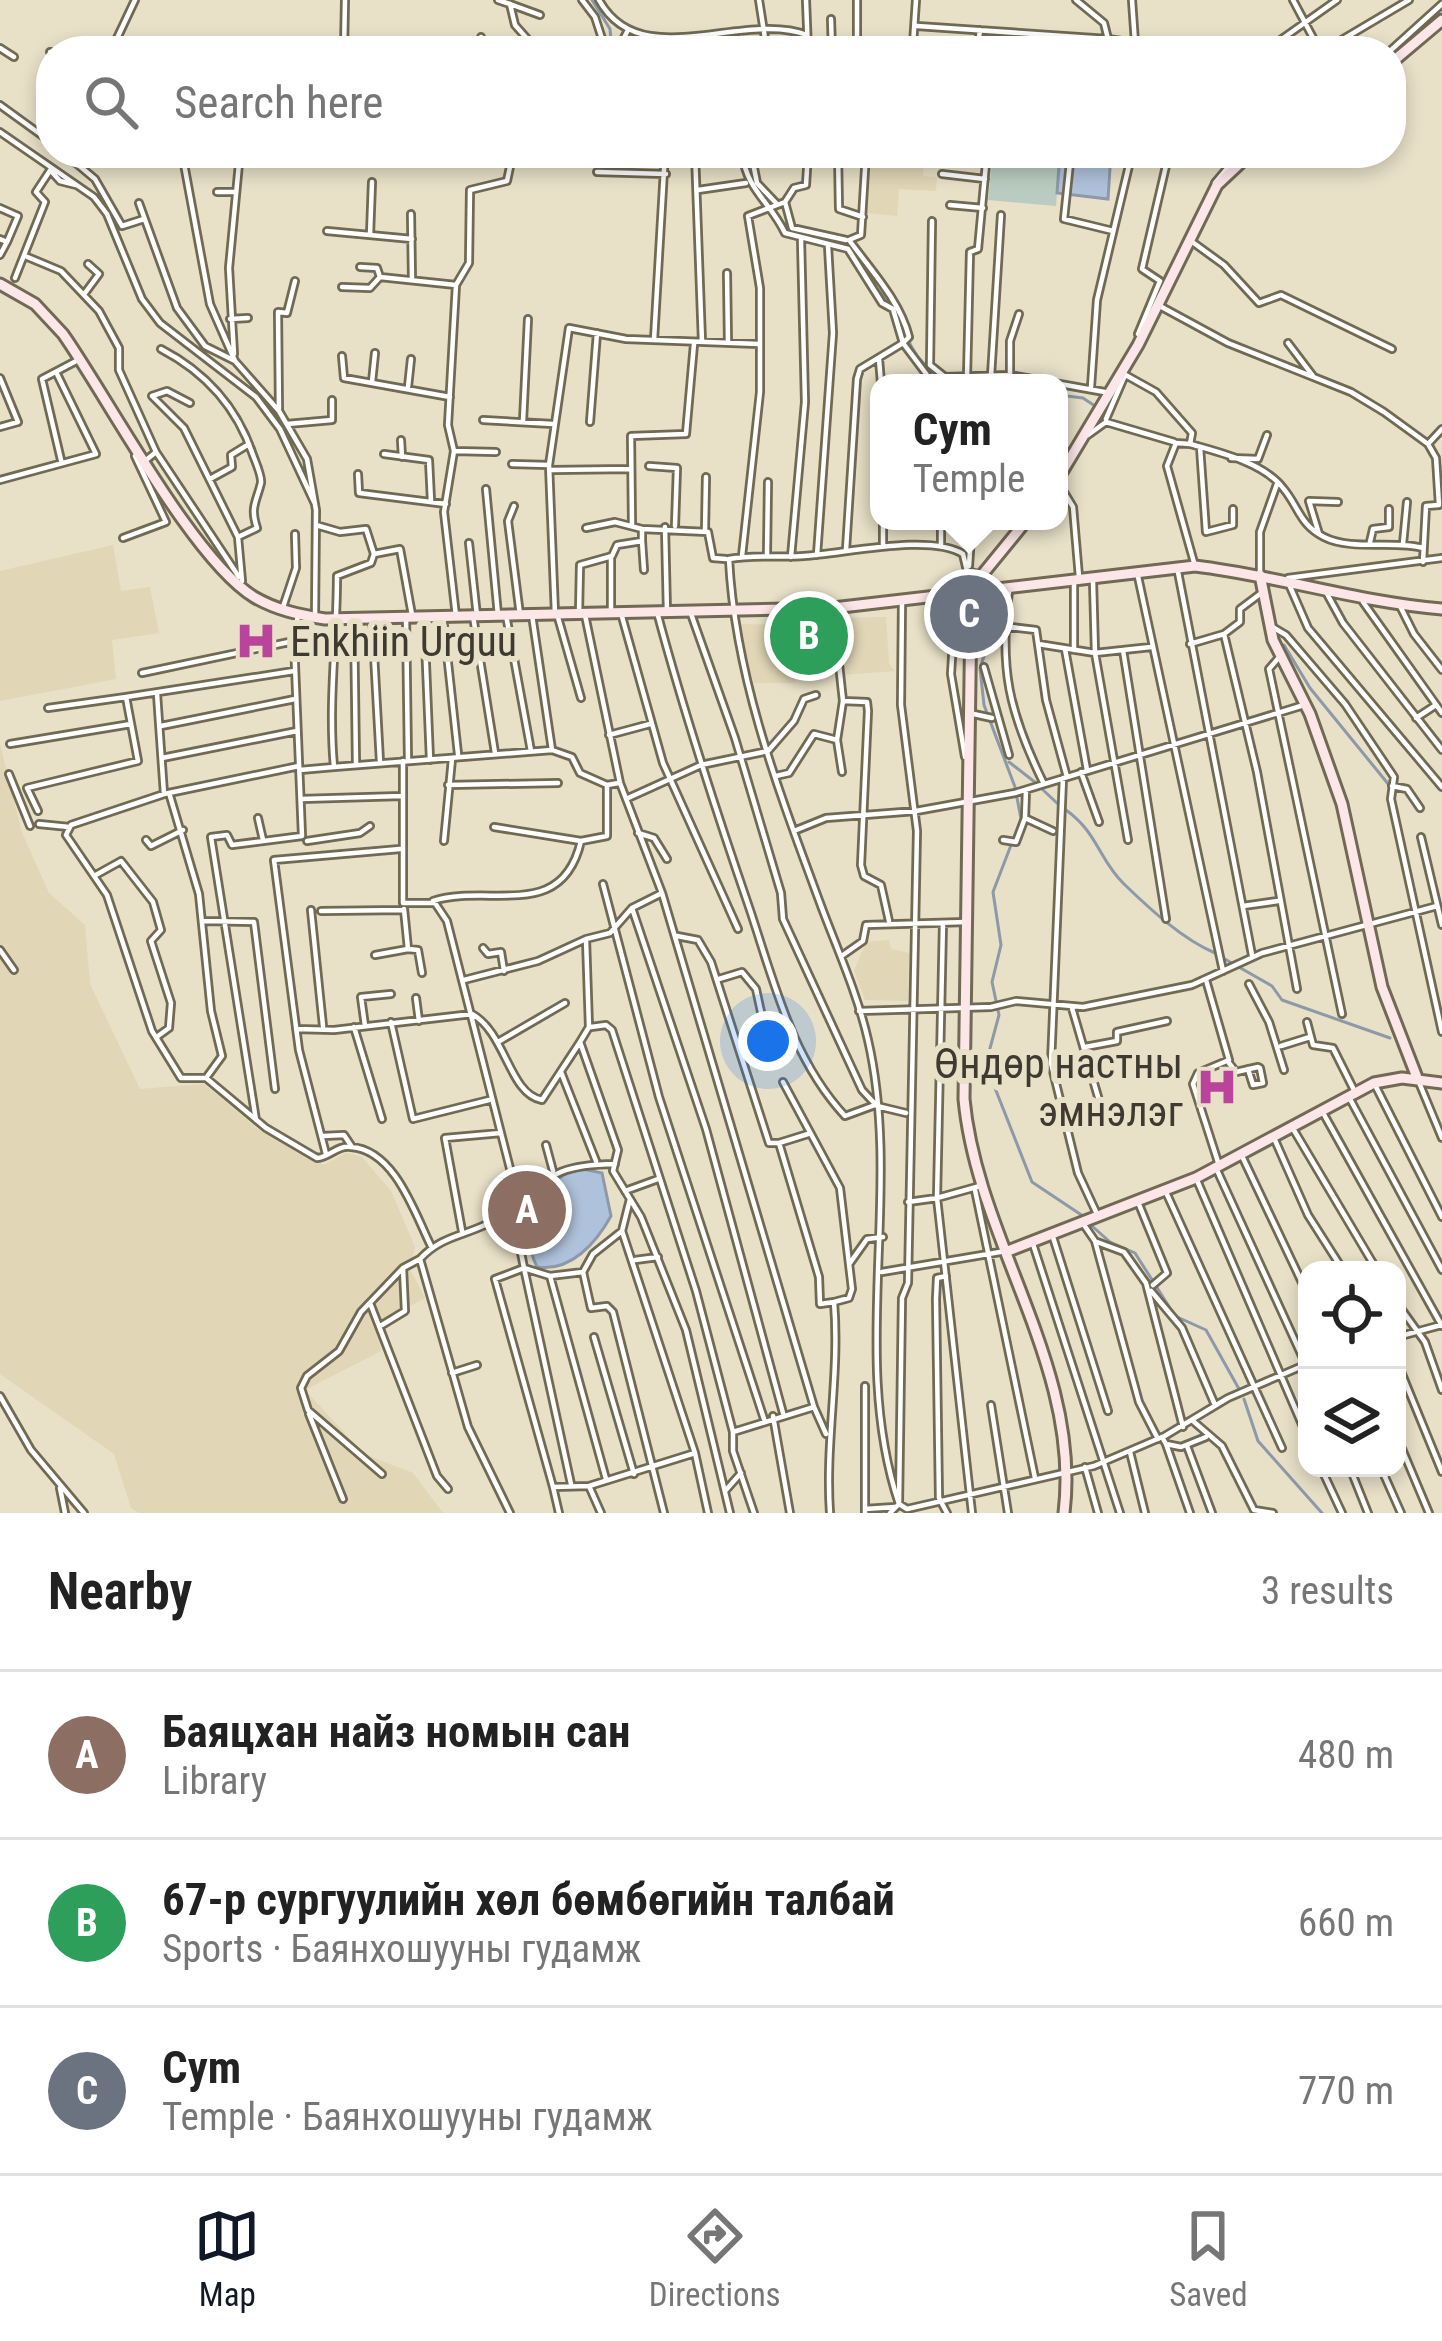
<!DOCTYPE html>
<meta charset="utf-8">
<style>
body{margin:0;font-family:"Roboto Condensed",sans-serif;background:#f6f6f6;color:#222}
.controls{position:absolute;right:36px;bottom:36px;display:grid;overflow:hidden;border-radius:24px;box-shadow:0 6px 18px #0003}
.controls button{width:108px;height:108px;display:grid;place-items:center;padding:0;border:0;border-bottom:3px solid #e0e0e0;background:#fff;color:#222;font:60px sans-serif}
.you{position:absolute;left:768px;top:1041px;width:42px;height:42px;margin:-30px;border:9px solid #fff;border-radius:50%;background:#1a73e8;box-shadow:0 0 0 18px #1a73e833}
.badge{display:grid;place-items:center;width:78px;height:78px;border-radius:50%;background:#111827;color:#fff;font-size:39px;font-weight:700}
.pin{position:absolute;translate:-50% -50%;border:6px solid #fff;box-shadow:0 3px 12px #0006}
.popup{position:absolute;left:870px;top:374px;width:198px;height:156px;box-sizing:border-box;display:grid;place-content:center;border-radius:24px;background:#fff;filter:drop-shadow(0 3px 9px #0005);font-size:39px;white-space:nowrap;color:#767676}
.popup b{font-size:45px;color:#222}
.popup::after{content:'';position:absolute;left:50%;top:100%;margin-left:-24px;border:24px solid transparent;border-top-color:#fff}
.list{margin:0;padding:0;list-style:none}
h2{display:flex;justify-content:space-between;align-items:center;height:156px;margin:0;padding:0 48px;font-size:51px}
h2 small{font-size:39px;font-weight:400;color:#767676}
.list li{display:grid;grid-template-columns:78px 1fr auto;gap:36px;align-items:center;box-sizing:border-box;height:168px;padding:0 48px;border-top:3px solid #e0e0e0}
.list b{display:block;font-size:45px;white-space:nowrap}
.list p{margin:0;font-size:39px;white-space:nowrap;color:#767676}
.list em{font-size:39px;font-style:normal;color:#767676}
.icon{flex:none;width:66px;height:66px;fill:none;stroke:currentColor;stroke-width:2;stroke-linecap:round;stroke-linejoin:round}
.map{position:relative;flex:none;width:1442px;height:1513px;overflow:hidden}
.search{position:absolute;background:#fff;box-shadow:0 6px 18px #0003;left:36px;right:36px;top:36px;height:132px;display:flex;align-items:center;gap:30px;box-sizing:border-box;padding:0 42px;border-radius:48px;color:#767676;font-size:45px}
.sheet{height:660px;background:#fff}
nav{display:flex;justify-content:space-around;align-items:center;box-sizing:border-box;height:168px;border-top:3px solid #e0e0e0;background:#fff;font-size:33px;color:#767676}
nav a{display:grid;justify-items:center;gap:6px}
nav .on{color:#111827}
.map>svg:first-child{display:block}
.built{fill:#e1d6b6}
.green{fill:#baccc1}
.water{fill:#afc2db;stroke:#8d99a8;stroke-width:3}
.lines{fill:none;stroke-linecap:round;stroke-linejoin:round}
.stream{stroke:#8d99a8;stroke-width:3}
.street-casing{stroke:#706953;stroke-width:10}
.secondary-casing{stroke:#706953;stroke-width:15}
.street{stroke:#fff;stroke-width:4.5}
.secondary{stroke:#fce6e8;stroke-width:9}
.labels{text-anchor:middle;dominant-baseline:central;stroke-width:12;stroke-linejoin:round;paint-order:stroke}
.poi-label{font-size:42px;fill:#3e3a31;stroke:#e8e0c7;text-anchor:start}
</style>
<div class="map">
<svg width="1442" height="1513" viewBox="0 0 1442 1513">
<rect width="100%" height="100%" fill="#e8e0c7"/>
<path class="built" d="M869,153H924L923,176L937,177L936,191L899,189L897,216L866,213Z
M113,545L121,591L150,587L159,633L112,640L116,679L0,701V571Z
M886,617L889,664L895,671L841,675L836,618Z
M736,624L833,626L835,669L796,668L795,683H754Z
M0,744L22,833L49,893L85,925L90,984L140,1089L204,1084L259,1130L324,1165L346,1153L362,1157L391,1191L415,1247L410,1269L425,1298L376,1324L381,1351L305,1390L364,1454L413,1473L443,1513H139L131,1508L114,1454L0,1374Z
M889,940L891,949L909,953L908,1001L865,1000L854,971L866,942Z"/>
<path class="green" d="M993,153H1060L1056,206L988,200Z"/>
<path class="water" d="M1060,153H1111L1108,199L1057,193Z
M578,1168L602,1173L611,1216C596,1243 571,1272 537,1267C517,1228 539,1182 578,1168Z"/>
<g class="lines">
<path class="stream" d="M592,0L610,29L612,51
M745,153L752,179
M760,191L789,232
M833,243L848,244L853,254
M875,287L893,305
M903,324C911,357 931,378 966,383
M1059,395L1083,398L1095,406
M205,530L214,544
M1006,592L980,668L984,705L1015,787L1021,819L993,892L1001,945L992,982L999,1015L989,1052L993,1083L1032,1182L1083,1216
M1284,645L1310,688L1389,785
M1009,762L1036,783
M1042,789L1058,804
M1066,810C1098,833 1099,860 1124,884C1150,909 1182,939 1215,953
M1223,958L1272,986L1282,1000L1390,1038
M1092,1226L1110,1242L1135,1253L1175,1316L1206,1330L1239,1389
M1244,1399L1258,1441L1322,1513"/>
<g class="street-casing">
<path id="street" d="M498,0L510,4L515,25L538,51
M582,0L595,17L606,51
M599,0C640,75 743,10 807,35
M759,0L767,51
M806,0L808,51
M857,0V51
M1076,0L1104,23L1108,39
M1132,0L1135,43
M1293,0L1320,51
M510,4L540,15
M831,19L832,51
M917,26L1108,39L1135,43L1136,51
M857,41L913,44L916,0
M0,48L14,57
M111,51L135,0
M155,51C188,36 216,44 251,48
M251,51L260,46H317L324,51
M344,51L345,0
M480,51L481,37
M617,51L627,32
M977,51L980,30
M1236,51L1279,41L1337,0
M1323,51L1409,0
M1390,51L1442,4
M50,52H51
M0,105L51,142
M0,132L94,197L107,214L142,299L160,323L256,397L280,429L315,504
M64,153L95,179L122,226L144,219
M182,153L210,304L235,361
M507,153L514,162
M695,153L702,342
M742,153C747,191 769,200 785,233L848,249L882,303L893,309L903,343L860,369L857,379L846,550
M751,153L757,183L776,203
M838,153L839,209L863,217
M866,153L861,235L849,240C871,270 900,301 909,337L903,343L933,383
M1071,153L1064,219L1113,231
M183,161H201
M51,171L60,181L76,185
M597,172L666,174
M942,174L985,179
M1215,183L1240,153
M698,190L746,183
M217,192H236
M785,202L792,228L846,240
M139,203L177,308L205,346L235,361L279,411L307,459L316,510L315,618
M950,205L983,208
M0,208L18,216L7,242
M411,214L412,280
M932,221L930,365L945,377L1010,375L1110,393
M327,231L412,239
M370,235L372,182
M0,239L7,242L0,255
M1191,241L1224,265L1259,303L1281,295L1392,349
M25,256L61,271L99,311L119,348V370L156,452L140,465
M360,267L377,268L380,277
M727,273L728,343
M15,278L45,202L36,192L51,169
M342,287L370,288L380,277L456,285
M85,293L99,274L88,264
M1158,305L1228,343L1351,392L1384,412L1428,444L1436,458L1439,505L1426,506L1423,562
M230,319L248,318
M1138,334L1160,281L1142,269L1169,153
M654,340L665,153
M1288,343L1313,376
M161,349C205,372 237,407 253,455C256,463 262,476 261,483C256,503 250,507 257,528L238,537
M234,354L229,268L240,153
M342,356L344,378L450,397
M879,359L881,383
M1122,373L1156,392L1192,433L1190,444C1219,452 1264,463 1283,488C1299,507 1299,524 1324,537C1351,551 1396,540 1423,548
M1010,375V341L1019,314
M991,376L1001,215
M967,377L970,252L978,249L987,153
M0,378L18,422L0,427
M372,382L375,353
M408,387L411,359
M1091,387L1097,300L1132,153
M190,403L167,391L152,396L184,428L238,537L242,581
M279,411L278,312L287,313L295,281
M1106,419L1125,375
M483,420L553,424
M523,421L528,319
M590,422L597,333
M287,424L332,420V400
M1088,435L1106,422L1174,442
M401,440L402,457
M1190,444L1176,443L1167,466L1195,566
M1428,444L1442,429
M1200,447L1206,532L1233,525V509
M454,451L496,452
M156,452L239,577
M384,454L429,460L431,501
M1231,458L1258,459L1267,435
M61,460L42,379L80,359
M512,464L549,465
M649,466L677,468L675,526
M552,470L630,469
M358,474L359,493L446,504
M210,479L232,467L231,455L249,444
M0,480L96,454L57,374
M1059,484L1073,507L1079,577
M486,489L498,615
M514,506L508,521L520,615
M941,521V546
M632,524L631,436L686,434L694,344
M316,525L340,532L366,529L374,554
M665,527L667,612
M586,528L615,522L642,529
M705,531L706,477
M1319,534L1309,501L1338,502
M123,538L166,522L135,456
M642,541L644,570
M1370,542L1373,529L1389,527V509
M469,543L477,616
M1403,544L1407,502
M883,546V521
M767,554L768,482
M817,555L833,333L828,246
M742,556L760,392V288L748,216L785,202L794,188L806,185L808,153
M791,557L805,402L801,240
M611,559V613
M969,566L972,521
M1137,572L1223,971
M1178,572L1252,955
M982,575L967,571L963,554C930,533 843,554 804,556C778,558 754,554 729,559C735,680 781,797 823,911C839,953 858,996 868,1040C903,1192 849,1356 899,1504L907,1509L1094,1466L1162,1437L1166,1444L1181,1447L1206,1437
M1260,575V532L1277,484
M1288,578L1442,558
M1093,581L1095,653L1128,840
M1288,582L1308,628L1442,787
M1009,591C999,668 1009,712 1043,782
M1326,592L1343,623L1442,750
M934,596L938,604L955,608L951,674L965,757
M1363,602L1442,713
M1400,606L1414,634L1442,670
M833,609L843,701L867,702L868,711L861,865L864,876L881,885L889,921
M282,610L296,568L295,534
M690,611L735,738L781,893L783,919L862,1090L877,1106L906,1113
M657,612C684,713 716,811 750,910C774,982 792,1059 845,1116L875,1105
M579,613L580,565L612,556L617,545L642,541V529L708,532L713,558L726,559
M621,613L663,763L738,929
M555,614L549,465L569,328L626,339L759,344
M557,614L581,698
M412,615L400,549L374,554L371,563L337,576C337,641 328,702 334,767L552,750L532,615
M506,615L531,751
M585,615L620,783L662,893L632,908L610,933L586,939L589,1027L580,1042L618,1150L613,1171L641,1217L686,1330L730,1513
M456,616L444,512L454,451L448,425L456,285L469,263L470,190L507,181L511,162L524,153
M473,616L495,753
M406,617L408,761
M424,617L430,760
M443,617L458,754
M372,618L380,762
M354,619L356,763
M1269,625L1286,635L1345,704L1394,777L1391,799L1442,1032
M1002,626L1036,630L1046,700L1067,777
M1224,634L1257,772L1297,989
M1038,644L1095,653L1151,647
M1190,644L1224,634L1240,622V609L1260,594
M1065,649L1087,770
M1074,650V583
M1123,650L1166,919
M1281,655L1269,669L1342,1014
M984,667L1009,755
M142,673L294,641L298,615
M157,694L164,794
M48,708L126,697
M969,713L992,718
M1416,718L1436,705
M161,726L295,699
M609,735L650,724
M10,744L131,724
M552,750L572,757L580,773L607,785
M162,758L297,731
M403,761V903H435L447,921L518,1200
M299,766L164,794L71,825L66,835L107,895L152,1031L181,1078H206L266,1128L317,1158C330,1157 337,1145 351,1147C395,1150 415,1214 431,1246
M300,770L334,767
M842,772L837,740L843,701
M1081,772L1099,822
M9,774L30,826
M776,776L789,773L814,734L837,740
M1063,778L1051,1063L1078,1173L1097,1214
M448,785L558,783
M1392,786L1407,789L1420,808
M1026,790L1025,818L1053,831
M170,796L199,894L211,1011L222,1056L206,1078
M301,799L402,796
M626,799L701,765L768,751L794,721L804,699L816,695
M38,811L27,788L138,761L126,697L294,671
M258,818L263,840
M39,824L69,827
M494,827L581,841
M794,831L826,818L916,811L1015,793L1304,705
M638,833L654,838L667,859
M1421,837L1442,925
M146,840L151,846L183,830
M1003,840L1016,842L1025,818
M307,841L360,833L370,826
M444,841L452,759
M94,876L121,861L153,902L161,930L151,941L171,1003L169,1028L158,1036
M603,884L659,1097L764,1419
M662,893L814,1407
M433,901C489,883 562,923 581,841L607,836V785L619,783
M1243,906L1278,901
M632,908L706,1129L783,1413
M404,909L408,949L418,950L422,973
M311,910L323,1026
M321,911L404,910
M203,921L254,922L275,1089
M677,936L698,940L711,962L769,1143H779L819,1277L820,1304L834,1302C840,1373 825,1442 830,1513
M483,948L488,954L501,952L504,971
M0,950L14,970
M375,955L408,949
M843,955L863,941L866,925L966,922
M719,979L742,972L756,989L761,1012
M464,980L538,961L586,939
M1206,980L1229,1060L1198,1073L1193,1084L1218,1162
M1249,984L1269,1022L1284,1070
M416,998L419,1021
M1072,1008L1101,1107
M859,1011L991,1007L1016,1001L1083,1007L1192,985L1262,953L1437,906
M391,1022L413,1119L489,1100
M1307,1022L1313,1045L1333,1048L1354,1090
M365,1026L361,997L391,994
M354,1027L382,1119
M591,1027L606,1025L612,1030L696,1291L733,1432V1451L754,1513
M296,1029L334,1030L472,1014C506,1033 509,1094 542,1100L580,1042
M498,1042L565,1003
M1281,1046L1310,1037
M1085,1047L1117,1041V1032L1167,1021
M1229,1063L1236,1072L1258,1067L1260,1068L1263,1083L1253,1085L1248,1069
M561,1072L596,1161
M1418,1080L1442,1138
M783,1082L840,1188L852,1289L849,1298L834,1302
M1374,1083L1442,1217
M1350,1099L1442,1270
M1322,1111L1442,1326
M256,1120L211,837L227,835L232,845L302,836L294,641
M1292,1127L1377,1270
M323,1136L344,1135L352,1147
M1274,1138L1308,1215L1343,1270
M779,1143L808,1134
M546,1145L553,1171
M326,1154L299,1050L274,860L400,849
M1242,1156L1307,1293
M1216,1168L1307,1367
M1196,1178L1307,1436
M975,1190L1035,1478
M1165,1190L1282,1448
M625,1191L658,1179
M493,1194L504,1212
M630,1199L622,1231L695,1453L708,1513
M908,1202L937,1198L943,923
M1138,1202L1167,1273L1153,1285
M512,1206L524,1268L495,1279L553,1487L589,1486L695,1453
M1082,1222L1095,1241L1139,1402L1158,1439
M462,1231L445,1138L501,1133
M622,1231L593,1254L583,1272L591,1308L607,1306L613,1312L664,1513
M1052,1234L1108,1411
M1097,1242L1124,1252L1146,1283L1183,1427
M1033,1244L1120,1513
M635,1260L658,1257
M850,1263L867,1239L883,1237
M882,1272L1006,1251
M550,1276L606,1479
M946,1276L937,1278L936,1299L939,1498L947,1513
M1151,1291L1182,1328L1215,1405
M370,1303L437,1476L448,1489
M1397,1303L1425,1342L1442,1390
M382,1325L405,1311L403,1268
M594,1337L634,1474
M1397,1337L1441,1325
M1397,1362L1442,1472
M452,1373L477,1365
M865,1386V1513
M0,1396L31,1450L84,1513
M991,1405L1008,1513
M309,1414L343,1499
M773,1416L790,1513
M1193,1421L1222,1446L1254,1510L1273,1513
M733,1432L814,1407L826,1434
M1163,1437L1228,1398L1307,1364
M1397,1437L1429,1513
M1166,1444L1190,1513
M1187,1446L1212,1513
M1130,1452L1145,1513
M1085,1467L1098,1513
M1321,1468L1342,1513
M1350,1468L1368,1513
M1381,1468L1401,1513
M382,1474L308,1410L301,1388L307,1376L339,1351L361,1312L403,1268L420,1259
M571,1484L524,1268L550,1276L583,1272
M589,1486L601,1513
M553,1487L559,1513
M60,1488L65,1513
M725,1491L741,1473
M865,1509L895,1507
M510,1513L468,1427L420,1259C442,1235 466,1236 493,1221C551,1188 536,1165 615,1164
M890,1513L899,1504L902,1298L908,1283L917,831L901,705L902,600
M972,1513L937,1198L980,1186"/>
</g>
<g class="secondary-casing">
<path id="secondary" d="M1391,63L1442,20
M0,284L35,304L63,334C108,398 193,560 254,597C276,610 300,615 325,619L833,608L1195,566C1279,576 1358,602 1442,609
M1059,477L1138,345L1217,185L1251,153
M1026,521L982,575L971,609L964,1099C977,1240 1082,1367 1064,1513
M1260,575L1273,640L1310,714L1342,804L1382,987L1418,1080
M1008,1251L1196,1178L1374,1083L1402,1078L1442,1083"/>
</g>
<use href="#street" class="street"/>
<use href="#secondary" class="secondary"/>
</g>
<defs>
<g id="hospital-bare" transform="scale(3.24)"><path d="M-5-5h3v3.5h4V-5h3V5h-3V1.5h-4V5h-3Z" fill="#ba449b" stroke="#e8e0c7" stroke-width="2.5" paint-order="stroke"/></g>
</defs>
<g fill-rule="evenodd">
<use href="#hospital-bare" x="256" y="641"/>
<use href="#hospital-bare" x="1217" y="1087"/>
</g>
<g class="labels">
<g class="poi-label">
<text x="290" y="641">Enkhiin Urguu</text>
<text x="1183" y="1063" text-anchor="end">Өндөр настны<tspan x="1183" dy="48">эмнэлэг</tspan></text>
</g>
</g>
</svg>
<div class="controls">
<button><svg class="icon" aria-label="locate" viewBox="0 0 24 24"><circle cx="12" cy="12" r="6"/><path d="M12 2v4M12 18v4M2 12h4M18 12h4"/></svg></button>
<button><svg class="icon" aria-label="layers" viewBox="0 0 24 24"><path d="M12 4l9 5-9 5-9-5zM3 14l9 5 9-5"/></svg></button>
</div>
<div class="you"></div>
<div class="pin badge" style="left:527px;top:1210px;background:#8d6e63">A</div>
<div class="pin badge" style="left:809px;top:636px;background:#2e9e5b">B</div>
<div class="pin badge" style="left:969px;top:614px;background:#6b7280">C</div>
<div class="popup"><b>Cym</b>Temple</div>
<div class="search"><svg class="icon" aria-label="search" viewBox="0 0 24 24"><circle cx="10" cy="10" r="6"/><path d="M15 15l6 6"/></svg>Search here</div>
</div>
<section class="sheet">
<h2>Nearby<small>3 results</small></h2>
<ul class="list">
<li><span class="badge" style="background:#8d6e63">A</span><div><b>Баяцхан найз номын сан</b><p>Library</p></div><em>480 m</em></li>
<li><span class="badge" style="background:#2e9e5b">B</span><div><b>67-р сургуулийн хөл бөмбөгийн талбай</b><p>Sports · Баянхошууны гудамж</p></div><em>660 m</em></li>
<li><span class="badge" style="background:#6b7280">C</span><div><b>Cym</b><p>Temple · Баянхошууны гудамж</p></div><em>770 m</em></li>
</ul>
</section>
<nav>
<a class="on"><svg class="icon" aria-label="map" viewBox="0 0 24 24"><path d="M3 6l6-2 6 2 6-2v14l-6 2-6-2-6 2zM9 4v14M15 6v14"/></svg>Map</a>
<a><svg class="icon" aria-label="directions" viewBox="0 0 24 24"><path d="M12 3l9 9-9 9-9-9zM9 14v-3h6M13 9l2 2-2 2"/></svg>Directions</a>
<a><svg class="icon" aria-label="saved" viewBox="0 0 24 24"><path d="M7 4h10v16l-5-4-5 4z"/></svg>Saved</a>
</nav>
